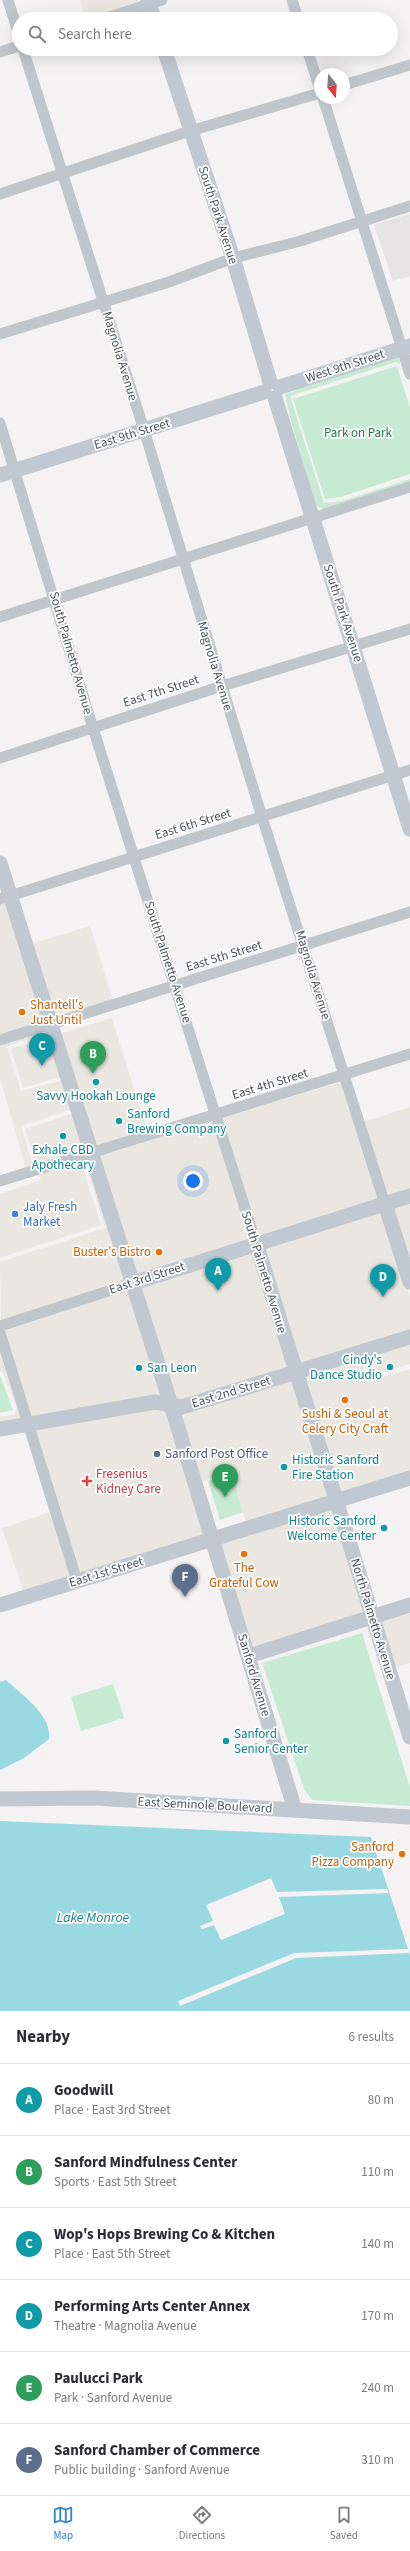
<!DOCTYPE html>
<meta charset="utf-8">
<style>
body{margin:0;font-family:"Source Sans 3",sans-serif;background:#f7f7f7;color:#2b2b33}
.compass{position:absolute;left:314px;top:68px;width:36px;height:36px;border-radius:50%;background:#fff;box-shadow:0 4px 16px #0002;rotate:163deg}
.you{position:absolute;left:193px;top:1181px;width:14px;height:14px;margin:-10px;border:3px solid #fff;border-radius:50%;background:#1a73e8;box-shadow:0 0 0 6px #1a73e833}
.badge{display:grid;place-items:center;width:26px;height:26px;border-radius:50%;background:#3182cf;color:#fff;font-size:13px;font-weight:700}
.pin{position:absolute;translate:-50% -33px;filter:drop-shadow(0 1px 2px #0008)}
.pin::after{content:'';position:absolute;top:21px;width:14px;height:12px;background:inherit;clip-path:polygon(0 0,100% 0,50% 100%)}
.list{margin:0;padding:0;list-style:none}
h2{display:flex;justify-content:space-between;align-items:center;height:52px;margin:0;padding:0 16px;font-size:17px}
h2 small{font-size:13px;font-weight:400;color:#7c7c81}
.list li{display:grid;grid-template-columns:26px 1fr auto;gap:12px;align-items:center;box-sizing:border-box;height:72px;padding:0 16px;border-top:1px solid #e1e1e2}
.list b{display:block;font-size:15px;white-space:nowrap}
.list p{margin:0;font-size:13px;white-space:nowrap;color:#7c7c81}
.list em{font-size:13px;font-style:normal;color:#7c7c81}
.icon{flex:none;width:22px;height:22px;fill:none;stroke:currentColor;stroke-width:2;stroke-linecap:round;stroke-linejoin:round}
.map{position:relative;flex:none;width:410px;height:2011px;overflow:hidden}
.search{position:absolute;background:#fff;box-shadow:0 4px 16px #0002;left:12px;right:12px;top:12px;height:44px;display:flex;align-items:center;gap:10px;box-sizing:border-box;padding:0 14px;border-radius:22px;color:#7c7c81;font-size:15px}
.sheet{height:484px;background:#fff}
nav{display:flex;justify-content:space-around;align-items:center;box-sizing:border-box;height:56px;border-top:1px solid #e1e1e2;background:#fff;font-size:11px;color:#7c7c81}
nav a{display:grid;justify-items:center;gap:2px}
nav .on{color:#3182cf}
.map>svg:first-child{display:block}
.commercial{fill:#eae6e0}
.education{fill:#e5e3e3}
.green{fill:#c7ebd2}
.water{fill:#9ad9e2}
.pier{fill:#f4f2f2}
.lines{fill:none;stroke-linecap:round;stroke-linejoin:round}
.street{stroke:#c0c7cc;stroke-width:11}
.secondary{stroke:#c0c9d1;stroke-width:15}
.food-dot{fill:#e8710a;stroke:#fff;stroke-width:1.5}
.culture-dot{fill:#0f9aa8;stroke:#fff;stroke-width:1.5}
.shop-dot{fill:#3f7fe0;stroke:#fff;stroke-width:1.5}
.service-dot{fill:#5c6f8a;stroke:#fff;stroke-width:1.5}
.health-dot{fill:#e0444e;stroke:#fff;stroke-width:1.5}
.labels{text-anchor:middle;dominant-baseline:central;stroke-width:3.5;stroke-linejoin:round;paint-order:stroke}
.street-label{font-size:13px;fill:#4c565d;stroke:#fff}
.park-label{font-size:13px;fill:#247747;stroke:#fff}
.food-label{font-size:13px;fill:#c56008;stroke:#fff;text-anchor:end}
.culture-label{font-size:13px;fill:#0d838f;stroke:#fff;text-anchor:start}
.shop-label{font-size:13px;fill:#366cbe;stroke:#fff;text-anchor:start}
.service-label{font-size:13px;fill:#4e5e75;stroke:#fff;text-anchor:start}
.health-label{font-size:13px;fill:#be3a42;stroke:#fff;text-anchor:start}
.water-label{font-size:14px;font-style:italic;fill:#1e808f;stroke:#fff}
</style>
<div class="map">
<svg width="410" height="2011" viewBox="0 0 410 2011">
<rect width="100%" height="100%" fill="#f4f2f2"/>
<path class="commercial" d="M80,0H143L86,19Z
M7,902L45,1021L0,1035V904Z
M90,926L113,1000L54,1018L31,944Z
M112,1018L147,1131L78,1152L101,1225L0,1258V1194L41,1180L25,1129L84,1110L72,1073L23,1088L11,1049Z
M48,1031L49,1033L10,1045L7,1047L21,1091L64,1080L73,1109L21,1126L33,1166L26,1168L0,1078V1046Z
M341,1082L379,1200L259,1237L222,1118Z
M410,1107V1190L388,1198L363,1122Z
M213,1121L250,1240L135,1276L98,1157Z
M90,1160L127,1279L1,1320L0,1262L105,1228L85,1161Z
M410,1202V1267L391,1208Z
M382,1210L410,1297V1332L298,1365L262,1247Z
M253,1250L289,1368L181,1401L174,1400L139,1286Z
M130,1289L164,1398L31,1418L4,1330Z
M410,1343V1364L371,1376L363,1359Z
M0,1349L22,1420L0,1423V1417L15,1414L17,1409L4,1374L0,1371Z
M352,1361H359L363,1364L369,1381L410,1369V1473L247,1525L230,1472L200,1482L183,1419L185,1416L189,1412Z
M155,1407L168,1409L207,1536L80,1575L34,1428Z
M334,1507L367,1613L252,1649L219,1543Z
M51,1512L71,1578L24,1592L2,1528Z
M410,1610V1663L393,1668L378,1620Z"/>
<path class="education" d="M410,214V276L393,281L374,225Z"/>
<path class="green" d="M398,356L410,395L401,365L396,362L290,396L324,503L342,501L410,479V482L326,510L316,505L292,425L285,394Z
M397,366L410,408V474L341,497L325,499L293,399Z
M0,1375L13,1410L0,1413Z
M231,1473L243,1512L220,1520L208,1481Z
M362,1633L410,1788V1806L312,1800L304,1789L262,1663Z
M113,1684L124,1718L81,1731L71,1697Z"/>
<path class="water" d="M6,1680C22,1695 52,1715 49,1739L24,1758L0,1770V1682Z
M0,1821L371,1837L410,1955V2011H0Z"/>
<path class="pier" d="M271,1878L277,1892L387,1889L389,1893L279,1897L285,1914L221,1940L214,1925L202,1929L200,1926L213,1921L206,1905Z
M408,1949L409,1953L296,1958L180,2006L178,2001L294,1953Z"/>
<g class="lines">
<path class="street" d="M8,0L19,35
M292,0L298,19
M103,19L162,0
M23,49L144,430L262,817L385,1204
M307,49L320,89
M0,52L19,46
M344,85L410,65
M323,98L410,374
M0,194L190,131L320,93
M0,334L169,282L233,258L297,242L410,206
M0,423L93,728L256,1243
M0,617L410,487
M0,758L222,686L410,629
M0,899L410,770
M0,1040L410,912
M0,1181L410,1054
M0,1326L133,1283
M0,1333L77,1581"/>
<path class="secondary" d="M148,0L154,19
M164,49L233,258L270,382
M280,387L410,346
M275,398L410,829
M0,475L264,392
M0,863L171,1405L295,1810
M385,1204L410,1282
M256,1243L410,1737
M133,1283L410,1196
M0,1429L155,1402L182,1407L410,1337
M0,1605L410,1478
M249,1656L410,1605
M0,1799L94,1798L410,1817"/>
</g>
<g class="food-dot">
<circle cx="22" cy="1012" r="4"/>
<circle cx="159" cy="1252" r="4"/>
<circle cx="345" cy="1400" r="4"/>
<circle cx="244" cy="1554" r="4"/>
<circle cx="402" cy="1854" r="4"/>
</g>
<g class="culture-dot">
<circle cx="96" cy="1082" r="4"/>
<circle cx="119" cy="1121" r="4"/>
<circle cx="63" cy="1136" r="4"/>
<circle cx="390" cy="1367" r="4"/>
<circle cx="139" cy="1368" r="4"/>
<circle cx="284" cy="1467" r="4"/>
<circle cx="384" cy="1528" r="4"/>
<circle cx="226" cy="1741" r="4"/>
</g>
<circle class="shop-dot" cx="15" cy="1214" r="4"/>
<circle class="service-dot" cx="157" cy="1454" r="4"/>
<path class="health-dot" d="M85 1475h4v4h4v4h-4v4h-4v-4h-4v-4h4z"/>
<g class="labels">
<g class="street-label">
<text transform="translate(218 215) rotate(72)">South Park Avenue</text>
<text transform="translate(120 356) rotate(73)">Magnolia Avenue</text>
<text transform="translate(345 366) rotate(-18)">West 9th Street</text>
<text transform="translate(132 434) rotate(-17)">East 9th Street</text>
<text transform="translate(343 613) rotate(72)">South Park Avenue</text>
<text transform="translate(71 653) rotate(74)">South Palmetto Avenue</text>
<text transform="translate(215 666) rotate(73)">Magnolia Avenue</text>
<text transform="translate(161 691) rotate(-18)">East 7th Street</text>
<text transform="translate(193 824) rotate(-17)">East 6th Street</text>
<text transform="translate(224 956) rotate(-17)">East 5th Street</text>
<text transform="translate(168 962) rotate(72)">South Palmetto Avenue</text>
<text transform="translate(313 975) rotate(73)">Magnolia Avenue</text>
<text transform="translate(270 1084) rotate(-17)">East 4th Street</text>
<text transform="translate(264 1272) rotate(73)">South Palmetto Avenue</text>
<text transform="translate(147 1278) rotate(-18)">East 3rd Street</text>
<text transform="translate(231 1392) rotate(-17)">East 2nd Street</text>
<text transform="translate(106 1572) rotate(-17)">East 1st Street</text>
<text transform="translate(373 1619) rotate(73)">North Palmetto Avenue</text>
<text transform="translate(254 1675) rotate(73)">Sanford Avenue</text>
<text transform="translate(205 1805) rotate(3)">East Seminole Boulevard</text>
</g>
<g class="park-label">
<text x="358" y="433">Park on Park</text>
</g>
<g class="food-label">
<text x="30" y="1005" text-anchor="start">Shantell's<tspan x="30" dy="15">Just Until</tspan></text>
<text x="151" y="1252">Buster's Bistro</text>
<text x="345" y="1414" text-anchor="middle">Sushi &amp; Seoul at<tspan x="345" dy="15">Celery City Craft</tspan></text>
<text x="244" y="1568" text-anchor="middle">The<tspan x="244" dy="15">Grateful Cow</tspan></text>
<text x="394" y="1847">Sanford<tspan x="394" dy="15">Pizza Company</tspan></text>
</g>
<g class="culture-label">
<text x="96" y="1096" text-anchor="middle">Savvy Hookah Lounge</text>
<text x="127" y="1114">Sanford<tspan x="127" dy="15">Brewing Company</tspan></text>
<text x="63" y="1150" text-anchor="middle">Exhale CBD<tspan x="63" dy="15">Apothecary</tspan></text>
<text x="382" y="1360" text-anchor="end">Cindy's<tspan x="382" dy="15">Dance Studio</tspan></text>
<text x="147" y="1368">San Leon</text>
<text x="292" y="1460">Historic Sanford<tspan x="292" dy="15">Fire Station</tspan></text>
<text x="376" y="1521" text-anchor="end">Historic Sanford<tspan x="376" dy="15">Welcome Center</tspan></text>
<text x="234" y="1734">Sanford<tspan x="234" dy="15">Senior Center</tspan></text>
</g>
<g class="shop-label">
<text x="23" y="1207">Jaly Fresh<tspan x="23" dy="15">Market</tspan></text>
</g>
<g class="service-label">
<text x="165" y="1454">Sanford Post Office</text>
</g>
<g class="health-label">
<text x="96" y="1474">Fresenius<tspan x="96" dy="15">Kidney Care</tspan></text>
</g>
<g class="water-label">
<text x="93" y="1918">Lake Monroe</text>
</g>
</g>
</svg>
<svg class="compass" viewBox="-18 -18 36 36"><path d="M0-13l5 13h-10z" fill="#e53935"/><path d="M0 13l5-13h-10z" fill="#7c7c81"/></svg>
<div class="you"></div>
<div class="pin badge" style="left:218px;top:1291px;background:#0f9aa8">A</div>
<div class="pin badge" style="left:93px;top:1074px;background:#2e9e5b">B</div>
<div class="pin badge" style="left:42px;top:1066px;background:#0f9aa8">C</div>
<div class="pin badge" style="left:383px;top:1297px;background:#0f9aa8">D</div>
<div class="pin badge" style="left:225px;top:1497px;background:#2e9e5b">E</div>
<div class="pin badge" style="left:185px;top:1597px;background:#5c6f8a">F</div>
<div class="search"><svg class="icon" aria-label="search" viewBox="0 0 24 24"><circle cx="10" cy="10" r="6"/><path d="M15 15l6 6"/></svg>Search here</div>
</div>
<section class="sheet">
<h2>Nearby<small>6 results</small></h2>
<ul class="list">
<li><span class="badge" style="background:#0f9aa8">A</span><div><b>Goodwill</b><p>Place · East 3rd Street</p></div><em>80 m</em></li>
<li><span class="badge" style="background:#2e9e5b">B</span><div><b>Sanford Mindfulness Center</b><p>Sports · East 5th Street</p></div><em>110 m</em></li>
<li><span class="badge" style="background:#0f9aa8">C</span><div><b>Wop's Hops Brewing Co &amp; Kitchen</b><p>Place · East 5th Street</p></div><em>140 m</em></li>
<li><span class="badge" style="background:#0f9aa8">D</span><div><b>Performing Arts Center Annex</b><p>Theatre · Magnolia Avenue</p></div><em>170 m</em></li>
<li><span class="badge" style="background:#2e9e5b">E</span><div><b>Paulucci Park</b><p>Park · Sanford Avenue</p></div><em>240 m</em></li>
<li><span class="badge" style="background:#5c6f8a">F</span><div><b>Sanford Chamber of Commerce</b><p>Public building · Sanford Avenue</p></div><em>310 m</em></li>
</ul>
</section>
<nav>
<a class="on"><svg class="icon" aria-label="map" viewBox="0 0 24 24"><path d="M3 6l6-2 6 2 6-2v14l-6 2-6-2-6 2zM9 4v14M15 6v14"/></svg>Map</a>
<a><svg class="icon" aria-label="directions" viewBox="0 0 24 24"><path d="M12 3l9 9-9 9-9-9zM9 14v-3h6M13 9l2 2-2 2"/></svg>Directions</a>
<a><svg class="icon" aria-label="saved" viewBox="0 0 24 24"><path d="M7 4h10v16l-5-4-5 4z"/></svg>Saved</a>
</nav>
